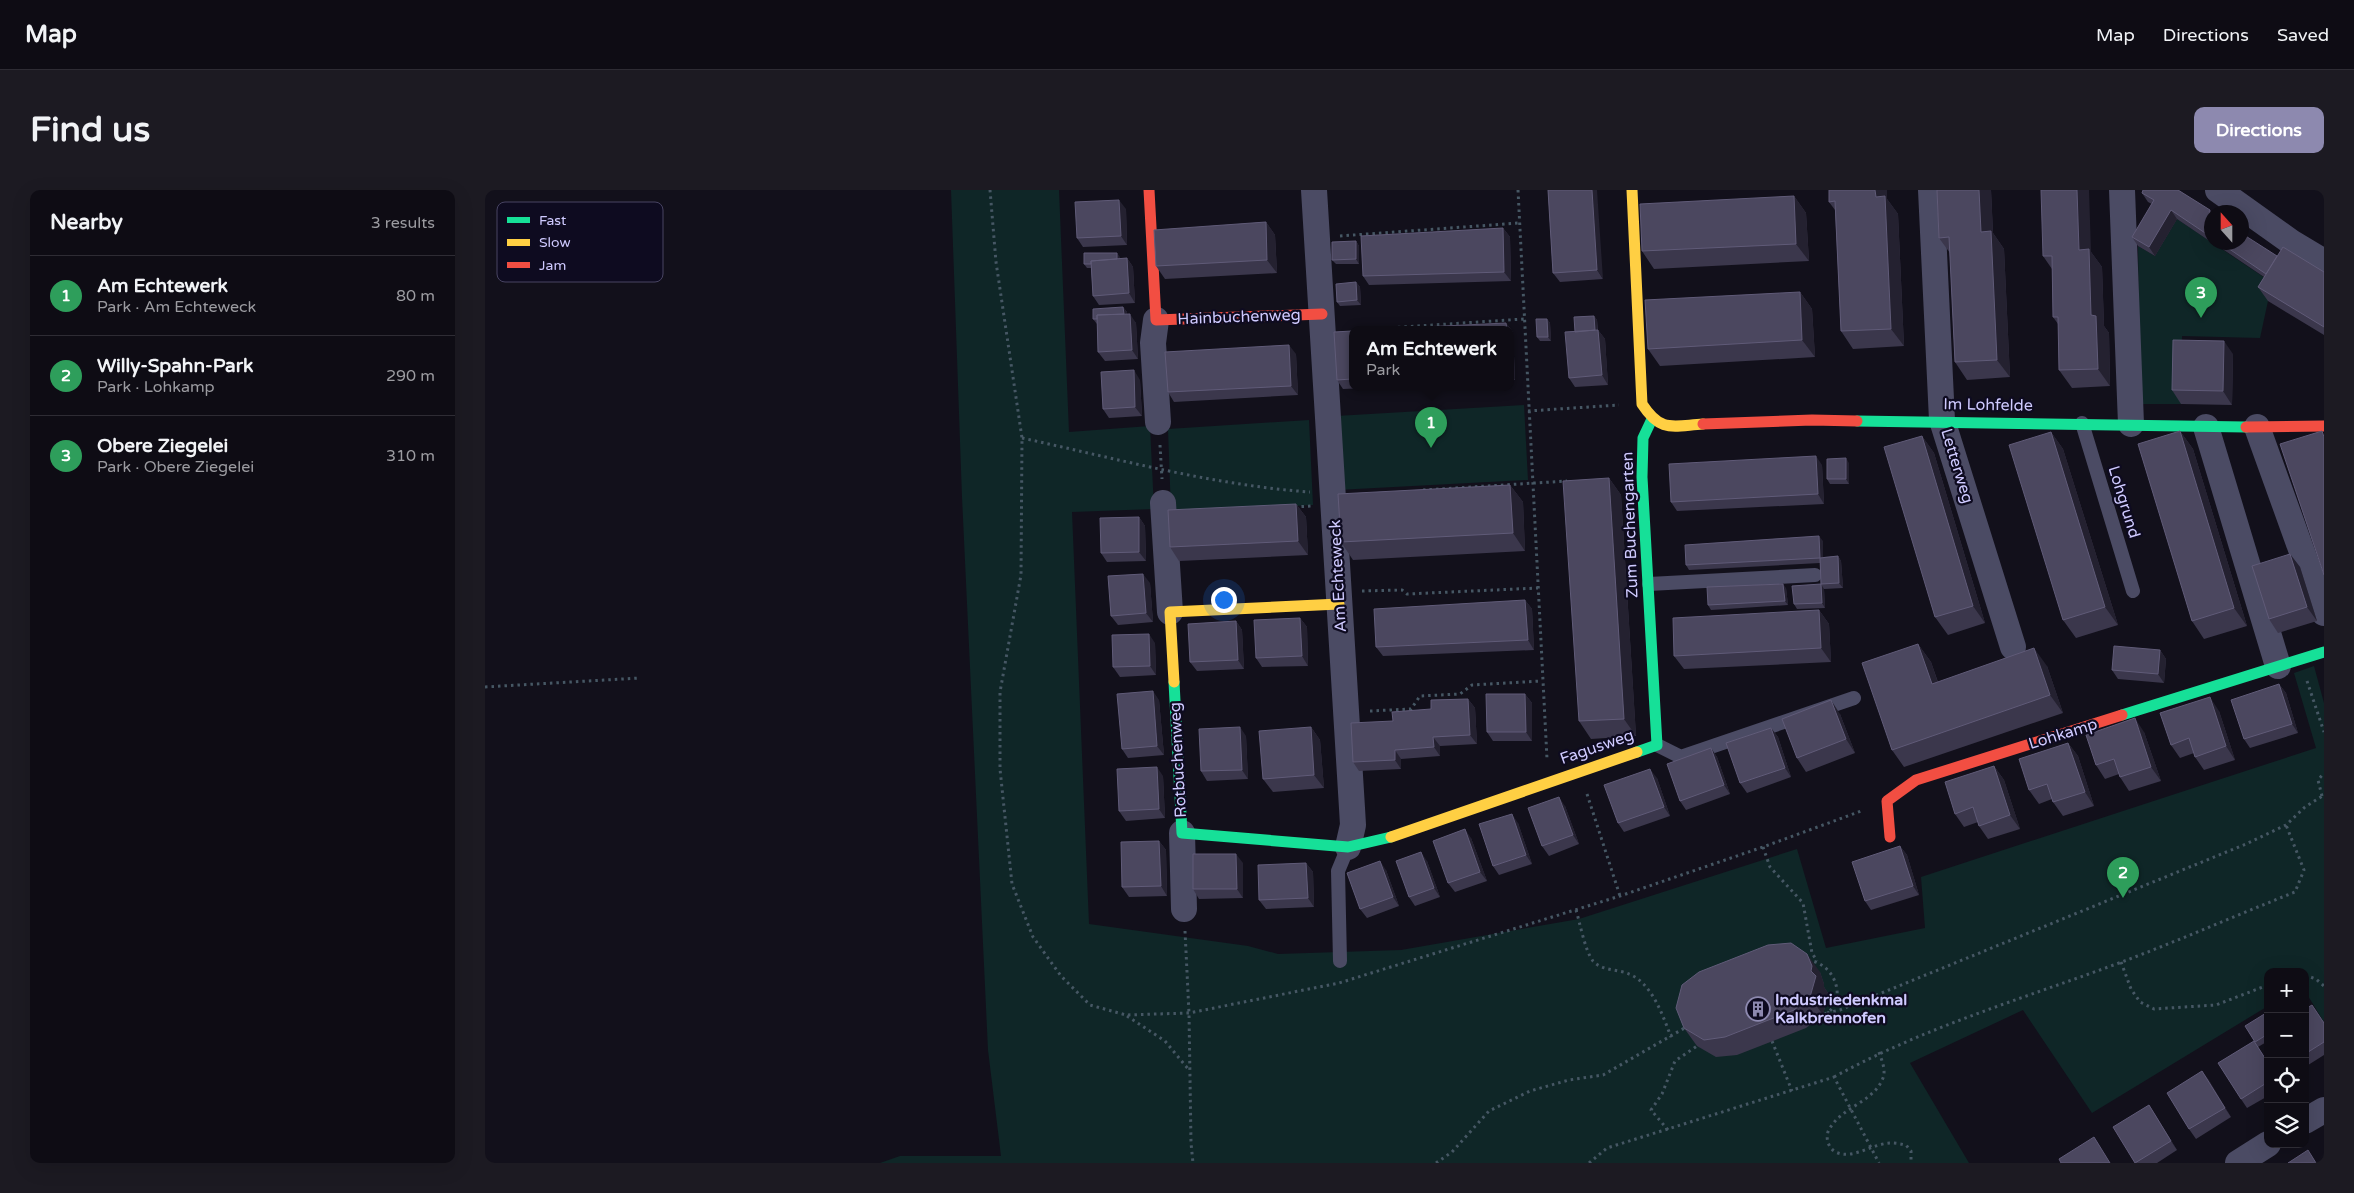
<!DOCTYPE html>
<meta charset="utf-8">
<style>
body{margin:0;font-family:"Varela Round",sans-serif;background:#1c1a22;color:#f1f3f6}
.controls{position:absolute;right:15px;bottom:15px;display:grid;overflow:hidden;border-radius:10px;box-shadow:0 5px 20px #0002}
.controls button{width:45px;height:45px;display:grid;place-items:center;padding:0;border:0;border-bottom:1px solid #2e2c34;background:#0e0c14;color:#f1f3f6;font:25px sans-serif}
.compass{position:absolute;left:1719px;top:15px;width:45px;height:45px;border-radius:50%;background:#0e0c14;box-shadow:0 5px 20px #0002;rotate:339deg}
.you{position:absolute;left:738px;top:409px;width:18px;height:18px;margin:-12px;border:4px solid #fff;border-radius:50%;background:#1a73e8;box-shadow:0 0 0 8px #1a73e833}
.badge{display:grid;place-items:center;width:32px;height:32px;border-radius:50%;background:#8d89af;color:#fff;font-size:16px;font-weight:700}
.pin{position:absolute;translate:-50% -41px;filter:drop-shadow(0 1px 2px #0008)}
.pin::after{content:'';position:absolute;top:26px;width:18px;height:15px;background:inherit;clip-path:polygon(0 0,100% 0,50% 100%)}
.popup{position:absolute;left:864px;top:136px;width:165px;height:65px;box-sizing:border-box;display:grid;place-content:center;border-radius:10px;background:#0e0c14;filter:drop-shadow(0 1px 4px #0005);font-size:16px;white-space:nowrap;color:#9b9ba0}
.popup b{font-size:19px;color:#f1f3f6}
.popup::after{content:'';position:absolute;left:50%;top:100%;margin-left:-10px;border:10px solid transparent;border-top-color:#0e0c14}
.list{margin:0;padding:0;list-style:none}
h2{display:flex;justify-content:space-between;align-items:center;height:65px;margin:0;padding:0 20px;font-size:21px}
h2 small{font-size:16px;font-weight:400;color:#9b9ba0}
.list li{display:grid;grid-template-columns:32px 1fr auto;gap:15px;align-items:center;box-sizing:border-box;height:80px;padding:0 20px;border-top:1px solid #2e2c34}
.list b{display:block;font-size:19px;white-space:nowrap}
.list p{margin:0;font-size:16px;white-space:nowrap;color:#9b9ba0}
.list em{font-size:16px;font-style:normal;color:#9b9ba0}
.icon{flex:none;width:28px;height:28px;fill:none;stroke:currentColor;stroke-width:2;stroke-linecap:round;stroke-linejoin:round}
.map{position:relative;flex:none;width:1839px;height:973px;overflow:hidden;border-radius:10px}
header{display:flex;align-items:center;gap:30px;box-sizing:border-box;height:70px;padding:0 25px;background:#0e0c14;border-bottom:1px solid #2e2c34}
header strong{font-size:24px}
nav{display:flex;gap:28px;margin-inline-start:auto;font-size:18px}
.intro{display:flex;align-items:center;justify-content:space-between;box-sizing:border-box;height:120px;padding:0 30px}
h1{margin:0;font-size:35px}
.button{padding:12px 22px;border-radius:10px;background:#8d89af;color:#fff;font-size:18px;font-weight:700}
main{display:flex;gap:30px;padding:0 30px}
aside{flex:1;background:#0e0c14;border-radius:10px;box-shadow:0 5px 20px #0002}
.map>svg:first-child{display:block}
.green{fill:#0f2627}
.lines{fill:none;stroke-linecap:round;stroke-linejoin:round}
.path{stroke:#465764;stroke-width:3;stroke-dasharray:2.5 4;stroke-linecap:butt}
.lane{stroke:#4b4b64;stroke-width:14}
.street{stroke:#4b4b64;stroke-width:26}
.fast{stroke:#16e098;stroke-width:11}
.slow{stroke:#ffcf43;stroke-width:11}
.jam{stroke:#f24e42;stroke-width:11}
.wall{fill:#3b374c}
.shaded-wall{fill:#242130}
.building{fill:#4b475f;stroke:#605b78}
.labels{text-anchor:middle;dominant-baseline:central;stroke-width:4.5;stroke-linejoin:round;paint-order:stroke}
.street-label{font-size:16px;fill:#cfcaff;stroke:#0e0b20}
.poi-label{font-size:16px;font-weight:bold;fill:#cfcaff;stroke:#0e0b20;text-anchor:start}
.key{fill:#0e0b20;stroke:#484463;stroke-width:1}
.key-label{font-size:14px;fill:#cfcaff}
</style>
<header>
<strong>Map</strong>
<nav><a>Map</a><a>Directions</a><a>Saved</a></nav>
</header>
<div class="intro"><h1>Find us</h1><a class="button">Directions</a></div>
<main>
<aside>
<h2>Nearby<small>3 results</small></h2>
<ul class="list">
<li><span class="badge" style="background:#2e9e5b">1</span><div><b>Am Echtewerk</b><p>Park · Am Echteweck</p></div><em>80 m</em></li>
<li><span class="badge" style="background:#2e9e5b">2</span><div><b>Willy-Spahn-Park</b><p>Park · Lohkamp</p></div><em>290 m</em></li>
<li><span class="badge" style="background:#2e9e5b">3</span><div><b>Obere Ziegelei</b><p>Park · Obere Ziegelei</p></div><em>310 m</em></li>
</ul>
</aside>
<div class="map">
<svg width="1839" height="973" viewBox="0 0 1839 973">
<rect width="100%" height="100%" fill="#12101b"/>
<path class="green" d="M466,0H574L584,242L665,236L669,319L587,322L604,734L763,756L793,764L916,760L1094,729L1312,659L1341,758L1440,738L1436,687L1831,558L1809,483L1829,476L1839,513V832L1820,801V782H1783V816L1607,923L1538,820L1425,873L1484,973H395L415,966H516L503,860L477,307Z
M1692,29L1792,96L1783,111L1775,148L1697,146L1696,214H1655L1653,56L1670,66Z
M1039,215L1043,290L852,300L851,226Z
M824,230L828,315L686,322L683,239Z"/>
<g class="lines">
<path class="path" d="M505,0L511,72L537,248L536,385L515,502V579L527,694L548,747L576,786L605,815L641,825L704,823L854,793L1135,706L1278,657L1379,620
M1033,0L1062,569
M855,46L1034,33
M887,139L1039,129
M1043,221L1134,215
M537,248C633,269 727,295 825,302
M675,255L677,289
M938,300L1082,291
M810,317L826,316
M877,401L917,400L922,404L1053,398
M1822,491L1839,542
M0,497L155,488
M885,521L926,519L935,506L975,504L987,495L1057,491
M1102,604L1135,706
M1837,606L1833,590L1839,583
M1278,657L1285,677L1318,713L1327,763L1332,771
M1091,720C1095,733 1100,761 1108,771C1117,781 1133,779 1144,784C1167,793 1178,826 1186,847
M700,741L704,823L706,953L708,973
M1323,770C1353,774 1363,815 1338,825
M1636,772L1646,799L1655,812L1669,819L1731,815L1783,795
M1820,785L1831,789L1839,796
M1342,823L1355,820L1761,654L1801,635L1820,617L1839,605
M642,826L680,851L704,880
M1287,851L1307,901
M1394,862C1397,871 1401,880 1398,888C1389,912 1357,917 1345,938C1339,946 1343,960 1353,963C1369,969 1389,953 1406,953C1411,953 1416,954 1421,955L1426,961V973
M1349,887C1440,837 1537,809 1634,773C1693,751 1752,725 1810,702L1819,680L1801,635
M1183,940L1166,920L1177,904L1190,871L1212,856
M951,973L967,962L1004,921L1045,901L1084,890L1118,885L1203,836
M1104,973L1122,958L1349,887L1394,973"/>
<path class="lane" d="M1597,233L1648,401
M1164,394L1330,385
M1172,555L1196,567L1369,508
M855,771L853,681L863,657"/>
<path class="street" d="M829,0L867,618L868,635L863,657
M1446,0L1457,230L1528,457
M1637,0L1646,234
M1733,0L1806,52L1839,72
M671,130L668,153L673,232
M1721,237L1793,476
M1772,237L1839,423
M678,313L685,422
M697,643L699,719
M1820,931L1839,920
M1753,973L1783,954"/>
<path class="fast" d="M1372,231L1761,237
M689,492L697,643L863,657L906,647
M1637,525L1839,462
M1152,562L1172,555L1157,287L1158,248L1167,229"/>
<path class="slow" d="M1147,0L1157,214C1176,243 1187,236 1218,234
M689,492L685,422L854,414
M906,647L1152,562"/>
<path class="jam" d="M664,0L671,130L837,124
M1218,234L1327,230L1372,231
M1761,237L1839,236
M1405,647L1402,611L1431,590L1637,525"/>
</g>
<path class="wall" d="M1063,0L1118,89L1075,92L1068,83Z
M1344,0H1402V9L1413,24L1419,156L1368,159L1356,141L1350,20L1344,12Z
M1452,0H1506L1508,43L1519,59L1525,187L1482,190L1470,172L1465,63L1454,48Z
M1657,3L1725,20L1727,22H1726V52L1692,29L1670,66L1653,56L1647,47L1667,14L1663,12Z
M1309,6L1321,23L1324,71L1169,79L1157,61Z
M641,19L642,55L598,57L592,48Z
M781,32L790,45L792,83L680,89L671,76Z
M1018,38L1025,47L1026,91L884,95L878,86Z
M871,51L874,56V74H851L847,70Z
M1727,52H1756L1792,66L1839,82V145L1783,111L1773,97L1779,87Z
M1606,62L1617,77L1619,136L1624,143L1625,196L1587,198L1574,180L1573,134L1568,127L1567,79L1558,66Z
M632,63L635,69L642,68L648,77L650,113L614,115L608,106L606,78H602L599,74Z
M871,92L875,97L876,115L855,116L852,112Z
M1315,102L1327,119L1330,167L1175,176L1163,159Z
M638,117L642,122V124L651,133L653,169L620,171L613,162L612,134L608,129Z
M1109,126L1112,130L1113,140L1120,149L1123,195L1090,197L1084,188L1090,142Z
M1062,129L1065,133L1066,151H1055L1052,147Z
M1021,133L1028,142L1030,190H1025V139Z
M867,141V197H904L858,199L852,190Z
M811,164L813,205L689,212L683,202Z
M1748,164L1747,215L1696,214L1687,200Z
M655,190L657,226L624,228L618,219Z
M1695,241L1708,259L1762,436L1719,449L1707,431Z
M1566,242L1578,259L1633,435L1591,448L1578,430Z
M1437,246L1449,263L1500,433L1463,445L1450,427Z
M1364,273V294H1345L1342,289Z
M1337,275L1339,314L1192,321L1186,312Z
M1124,288L1136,305L1151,546L1106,549L1094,531Z
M1025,295L1038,312L1040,361L868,370L856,352Z
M811,314L821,327L823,365L694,371L685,357Z
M654,327L660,336L661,371L622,372L616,363Z
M1338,351V367L1353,366L1356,371L1358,398L1339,399L1336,394L1335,373L1204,380L1201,375Z
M1805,364L1815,377L1832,431L1793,443L1784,429Z
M665,393L668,432L633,435L626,426Z
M1336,394L1339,399L1340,418L1312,419L1309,414Z
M1301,398L1303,415L1226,420L1223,415Z
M1040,410L1047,419L1049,460L898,466L891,457Z
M1334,420L1344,434L1346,472L1199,479L1189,466Z
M815,428L822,437L823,476L777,477L771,468Z
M751,431L757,440L759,479L712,481L705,472Z
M670,453L671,485L635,487L628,477Z
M1433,454L1446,472L1453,492L1562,476L1578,523L1419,577L1407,560Z
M1675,460L1681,469L1679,493L1633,489L1627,480Z
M1794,494L1801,503L1813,543L1765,558L1759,549Z
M1040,504L1047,513V551H1008L1002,542Z
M983,509L990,518L992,554L955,556V566L916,569V579L874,581L868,572L908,531Z
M674,510L679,565L643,568L637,559Z
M1734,521L1750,570L1719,580L1710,567L1709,563L1695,568L1686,555Z
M1355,524L1370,563L1321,582L1312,568Z
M826,537L835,550L839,598L788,602L778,589Z
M1286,538L1293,547L1306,587L1262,603L1255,593Z
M1659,542L1676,591L1644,601L1635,587L1634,584L1620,589L1611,575Z
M761,546L763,589L722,591L716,581Z
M1583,553L1593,566L1609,616L1578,626L1568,612L1567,609L1554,614L1544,600Z
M1226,558L1232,567L1245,604L1201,620L1195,611Z
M1509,576L1519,590L1535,639L1503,649L1494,636L1493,632L1479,637L1470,624Z
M678,586L680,628L641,631L634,621Z
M1172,588L1185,626L1139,642L1133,633Z
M1080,616L1094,654L1064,666L1057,656Z
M1033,633L1047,674L1014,685L1008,676Z
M986,648L1002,691L970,702L963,693Z
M674,651L681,660L682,706L644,707L637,697Z
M1415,656L1422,665L1434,705L1386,720L1380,711Z
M942,671L955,707L930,716L924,707Z
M758,673V708L714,709L708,699Z
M821,673L828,682L829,717L781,719L774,710Z
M901,680L914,716L882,728L875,719Z
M1335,782L1339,794V797L1343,803L1338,825L1321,838L1252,865L1231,867L1212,856L1199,838Z
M1820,819L1839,832V865L1820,877Z
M1783,825V851L1773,857L1770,852Z
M1769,851L1783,872V906L1762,918L1756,909Z
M1717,881L1746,927L1711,949L1704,939Z
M1664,915L1692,960L1672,973H1650Z"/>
<path class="shaded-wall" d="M1107,0H1112L1118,89L1112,80Z
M1390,0H1402V9L1413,24L1419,156L1406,139Z
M1494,0H1506L1508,43L1519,59L1525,187L1512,170L1496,42Z
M1592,0H1604L1606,62L1617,77L1619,136L1624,143L1625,196L1613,179L1594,60Z
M1309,6L1321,23L1324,71L1311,54Z
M634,10L641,19L642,55L636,46Z
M1686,20L1692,29L1670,66L1664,57Z
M781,32L790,45L792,83L782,70Z
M1018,38L1025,47L1026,91L1019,82Z
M871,51L874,56V74L871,69Z
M632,63L635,67V78L632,74Z
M642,68L648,77L650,113L644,103Z
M871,92L875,97L876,115L872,110Z
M1315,102L1327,119L1330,167L1317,150Z
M638,117L642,122V132L639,128Z
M645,124L651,133L653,169L647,160Z
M1109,126L1112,130L1113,147L1110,143Z
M1062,129L1065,133L1066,151L1063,147Z
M1021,133L1028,142L1030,190L1025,183V139H1022Z
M1113,140L1120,149L1123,195L1117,185Z
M1739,151L1748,164L1747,215L1738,201Z
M804,155L811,164L813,205L806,196Z
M649,180L655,190L657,226L650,217Z
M1695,241L1708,259L1762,436L1749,418Z
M1566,242L1578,259L1633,435L1620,417Z
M1437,246L1449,263L1500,433L1488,416Z
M1331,266L1337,275L1339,314L1333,304Z
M1361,268L1364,273V294L1361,289Z
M1124,288L1136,305L1151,546L1139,529Z
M1025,295L1038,312L1040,361L1028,343Z
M811,314L821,327L823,365L813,351Z
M654,327L660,336L661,371L654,362Z
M1334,346L1338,351V372L1335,368Z
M1805,364L1815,377L1832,431L1822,417Z
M1353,366L1356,371L1358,398L1354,393Z
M658,384L665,393L668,432L661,423Z
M1298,394L1301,398L1303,415L1300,411Z
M1336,394L1339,399L1340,418L1337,413Z
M1040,410L1047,419L1049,460L1043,450Z
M1334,420L1344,434L1346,472L1336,458Z
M815,428L822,437L823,476L817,466Z
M751,431L757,440L759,479L753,470Z
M664,444L670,453L671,485L665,476Z
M1433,454L1446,472L1459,511L1447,494Z
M1549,458L1562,476L1578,523L1565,505Z
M1675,460L1681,469L1679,493L1673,484Z
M1794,494L1801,503L1813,543L1807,534Z
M668,501L674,510L679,565L672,556Z
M1040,504L1047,513V551L1041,542Z
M1725,507L1734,521L1750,570L1741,556Z
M983,509L990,518L992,554L985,545Z
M1346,510L1355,524L1370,563L1361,549Z
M1650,528L1659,542L1676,591L1666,577Z
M755,537L761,546L763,589L757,580Z
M826,537L835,550L839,598L829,585Z
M1286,538L1293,547L1306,587L1300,578Z
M948,547L955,556V566L949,557Z
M1583,553L1593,566L1609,616L1600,602Z
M1226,558L1232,567L1245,604L1239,595Z
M910,560L916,569V579L910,570Z
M1509,576L1519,590L1535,639L1525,625Z
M672,577L678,586L680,628L674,619Z
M1165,579L1172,588L1185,626L1179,617Z
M1074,607L1080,616L1094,654L1088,645Z
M1027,624L1033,633L1047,674L1041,665Z
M980,639L986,648L1002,691L995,682Z
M674,651L681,660L682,706L676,696Z
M1415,656L1422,665L1434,705L1428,696Z
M936,662L942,671L955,707L949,698Z
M751,664L758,673V708L752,699Z
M895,671L901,680L914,716L908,707Z
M821,673L828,682L829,717L823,708Z
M1322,764L1335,782L1339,794V797L1343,803L1338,825L1325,807L1326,781Z
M1717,881L1724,890L1746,927L1740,918Z
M1664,915L1670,924L1692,960L1686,951Z"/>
<path class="building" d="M1063,0H1107L1112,80L1068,83Z
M1344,0H1390L1391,7L1400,6L1406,139L1356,141L1350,11L1344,12Z
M1452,0H1494L1496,42L1506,41L1512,170L1470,172L1464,47L1454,48Z
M1556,0H1592L1594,60L1604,59L1606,125L1611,126L1613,179L1574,180L1573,127H1568L1567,66H1558Z
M1658,0H1693L1725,20L1724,22L1726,23V47L1686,20L1664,57L1647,47L1669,10L1657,3Z
M1309,6L1311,54L1157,61L1155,14Z
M634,10L636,46L592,48L590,12Z
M781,32L782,70L671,76L669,40Z
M1018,38L1019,82L878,86L876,46Z
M1756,43L1792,66L1781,84L1734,52H1756Z
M871,51V69L847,70V52Z
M1798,57L1839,82V137L1773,97Z
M599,63H632V69L606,71V74H599Z
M642,68L644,103L608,106L606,71Z
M871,92L872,110L852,112L851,94Z
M1315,102L1317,150L1163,159L1160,110Z
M638,117L639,124L612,125V129H608V119Z
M645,124L647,160L613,162L612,125Z
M1109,126L1110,140L1090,142L1089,127Z
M1051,129H1062L1063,147H1052Z
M1021,133L1022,139H896Z
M1113,140L1117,185L1084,188L1080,142Z
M867,141V189L852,190L849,142Z
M1688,150L1739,151L1738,201L1687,200Z
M804,155L806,196L683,202L680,162Z
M649,180L650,217L618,219L616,182Z
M1695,241L1749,418L1707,431L1653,254Z
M1837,241L1839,247V385L1795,254Z
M1566,242L1620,417L1578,430L1524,255Z
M1437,246L1488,416L1450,427L1399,257Z
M1331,266L1333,304L1186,312L1184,274Z
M1361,268V289H1342V269Z
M1124,288L1139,529L1094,531L1078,291Z
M1025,295L1028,343L856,352L853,304Z
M811,314L813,351L685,357L683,320Z
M654,327V362L616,363L615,328Z
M1334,346L1335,368L1353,366L1354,393L1336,394L1335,368L1201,375L1200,355Z
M1805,364L1822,417L1784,429L1767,376Z
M658,384L661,423L626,426L623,386Z
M1298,394L1300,411L1223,415L1222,397Z
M1336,394L1337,413L1309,414L1307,396Z
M1040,410L1043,450L891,457L889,419Z
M1334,420L1336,458L1189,466L1188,428Z
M815,428L817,466L771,468L769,430Z
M751,431L753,470L705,472L703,434Z
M664,444L665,476L628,477L627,445Z
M1433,454L1447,494L1549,458L1565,505L1407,560L1377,473Z
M1629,456L1675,460L1673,484L1627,480Z
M1794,494L1807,534L1759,549L1746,510Z
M668,501L672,556L637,559L632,504Z
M1001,504H1040L1041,542H1002Z
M1725,507L1741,556L1710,567L1704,548L1686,555L1675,523Z
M983,509L985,545L948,547L949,557L910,560V570L868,572L866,533L908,531L907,522L946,519V510Z
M1346,510L1361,549L1312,568L1297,529Z
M1650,528L1666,577L1635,587L1629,569L1611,575L1601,545Z
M755,537L757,580L716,581L714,539Z
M826,537L829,585L778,589L774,541Z
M1286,538L1300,578L1255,593L1241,553Z
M1583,553L1600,602L1568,612L1562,594L1544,600L1534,569Z
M1226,558L1239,595L1195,611L1182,574Z
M1509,576L1525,625L1494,636L1488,617L1470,624L1460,592Z
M672,577L674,619L634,621L632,579Z
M1165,579L1179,617L1133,633L1119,595Z
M1074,607L1088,645L1057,656L1043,618Z
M1027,624L1041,665L1008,676L994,634Z
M980,639L995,682L963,693L948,651Z
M674,651L676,696L637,697L636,652Z
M1415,656L1428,696L1380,711L1367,672Z
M936,662L949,698L924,707L911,671Z
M708,664H751L752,699H708Z
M895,671L908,707L875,719L862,683Z
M821,673L823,708L774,710L773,675Z
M1306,753L1322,764L1327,776L1326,781L1331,786L1325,807L1309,820L1240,847L1219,850L1199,838L1191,818L1197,795L1214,782L1283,755Z
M1827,815L1839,833V852L1820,864V819Z
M1781,823L1783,826V844L1770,852L1760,836Z
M1769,851L1783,873V892L1756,909L1733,873Z
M1717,881L1740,918L1704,939L1682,903Z
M1664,915L1686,951L1650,973L1628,937Z
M1609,947L1625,973H1576L1574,969Z
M1823,960L1831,973H1803Z"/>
<defs>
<g id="building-ring" transform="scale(1.25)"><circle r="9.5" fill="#0e0b20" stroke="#8d89af" stroke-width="1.5"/><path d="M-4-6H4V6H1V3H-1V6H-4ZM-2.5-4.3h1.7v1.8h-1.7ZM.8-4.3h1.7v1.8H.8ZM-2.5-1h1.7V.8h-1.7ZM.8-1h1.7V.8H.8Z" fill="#8d89af"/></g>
</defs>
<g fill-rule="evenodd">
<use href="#building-ring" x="1273" y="819"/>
</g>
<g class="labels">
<g class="street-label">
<text transform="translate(754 127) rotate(-2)">Hainbuchenweg</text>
<text transform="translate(1503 215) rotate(1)">Im Lohfelde</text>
<text transform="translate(1472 276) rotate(73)">Letterweg</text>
<text transform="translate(1639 312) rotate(73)">Lohgrund</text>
<text transform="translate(1145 335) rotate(-92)">Zum Buchengarten</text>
<text transform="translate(853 386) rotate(-93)">Am Echteweck</text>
<text transform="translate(1578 544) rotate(-17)">Lohkamp</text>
<text transform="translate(1112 557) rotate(-19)">Fagusweg</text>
<text transform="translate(693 570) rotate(-93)">Rotbuchenweg</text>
</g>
<g class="poi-label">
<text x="1290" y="810">Industriedenkmal<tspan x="1290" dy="18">Kalkbrennofen</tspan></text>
</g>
</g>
<rect x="12" y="12" width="166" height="80" rx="8" class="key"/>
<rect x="22" y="27" width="23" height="6" fill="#16e098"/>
<rect x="22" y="49" width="23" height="7" fill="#ffcf43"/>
<rect x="22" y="72" width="23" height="6" fill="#f24e42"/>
<g class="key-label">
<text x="54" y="35">Fast</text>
<text x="54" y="57">Slow</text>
<text x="54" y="80">Jam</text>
</g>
</svg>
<div class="controls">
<button>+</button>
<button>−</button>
<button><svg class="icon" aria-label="locate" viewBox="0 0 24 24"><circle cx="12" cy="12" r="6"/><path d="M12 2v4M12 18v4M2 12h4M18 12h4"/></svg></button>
<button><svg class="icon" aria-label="layers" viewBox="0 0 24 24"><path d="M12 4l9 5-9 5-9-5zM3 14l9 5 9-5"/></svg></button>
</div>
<svg class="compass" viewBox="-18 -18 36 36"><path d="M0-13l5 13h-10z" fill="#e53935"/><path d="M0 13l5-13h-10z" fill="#9b9ba0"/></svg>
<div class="you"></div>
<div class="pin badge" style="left:946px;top:258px;background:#2e9e5b">1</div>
<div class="popup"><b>Am Echtewerk</b>Park</div>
<div class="pin badge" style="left:1638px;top:708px;background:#2e9e5b">2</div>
<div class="pin badge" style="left:1716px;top:128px;background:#2e9e5b">3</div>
</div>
</main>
